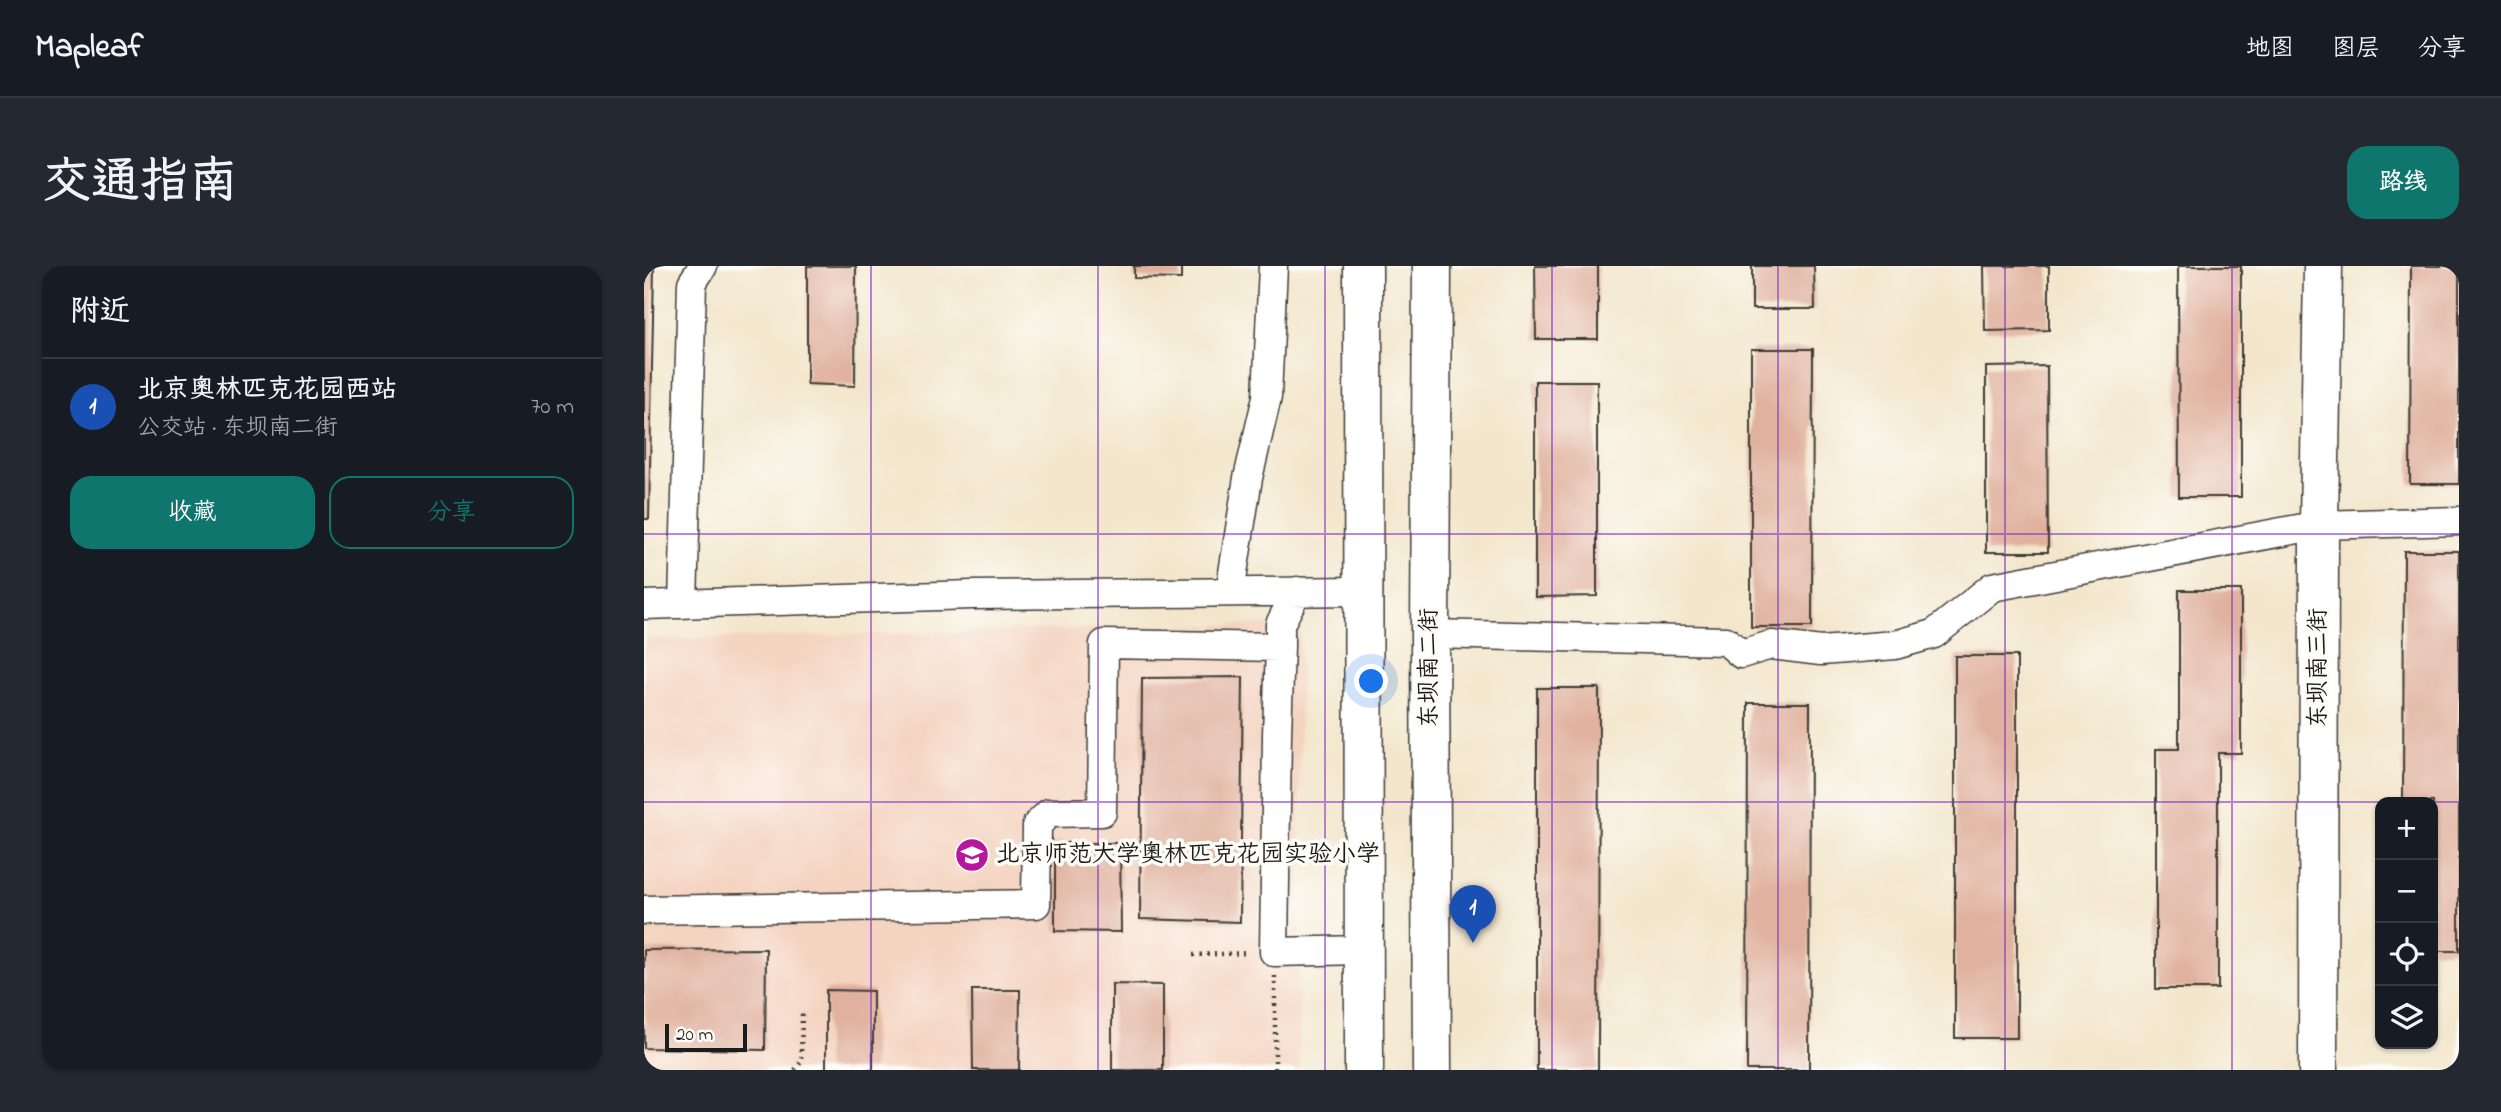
<!DOCTYPE html>
<html lang="zh">
<meta charset="utf-8">
<style>
body{margin:0;font-family:"Indie Flower","LXGW WenKai TC",sans-serif;background:#242831;color:#f1f3f6}
.controls{position:absolute;right:21px;bottom:21px;display:grid;overflow:hidden;border-radius:14px;box-shadow:0 2px 5px #0004}
.controls button{width:63px;height:63px;display:grid;place-items:center;padding:0;border:0;border-bottom:2px solid #363941;background:#171b24;color:#f1f3f6;font:35px sans-serif}
.scale{position:absolute;left:21px;bottom:18px;width:82px;box-sizing:border-box;padding-left:7px;border:4px solid #1c1c1c;border-top:0;font-size:19px;line-height:24px;white-space:nowrap;color:#1c1c1c;-webkit-text-stroke:5px #fdfcf7;paint-order:stroke}
.you{position:absolute;left:728px;top:416px;width:24px;height:24px;margin:-18px;border:5px solid #fff;border-radius:50%;background:#1a73e8;box-shadow:0 0 0 10px #1a73e833}
.badge{display:grid;place-items:center;width:46px;height:46px;border-radius:50%;background:#0f766e;color:#fff;font-size:23px;font-weight:700}
.pin{position:absolute;translate:-50% -58px;filter:drop-shadow(0 2px 4px #0008)}
.pin::after{content:'';position:absolute;top:37px;width:24px;height:21px;background:inherit;clip-path:polygon(0 0,100% 0,50% 100%)}
.list{margin:0;padding:0;list-style:none}
h2{display:flex;justify-content:space-between;align-items:center;height:91px;margin:0;padding:0 28px;font-size:30px}
h2 small{font-size:23px;font-weight:400;color:#9ea1a6}
.list li{display:grid;grid-template-columns:46px 1fr auto;gap:21px;align-items:center;box-sizing:border-box;height:98px;padding:0 28px;border-top:2px solid #363941}
.list b{display:block;font-size:26px;white-space:nowrap}
.list p{margin:0;font-size:23px;white-space:nowrap;color:#9ea1a6}
.list em{font-size:23px;font-style:normal;color:#9ea1a6}
.actions{display:flex;gap:14px;padding:21px 28px}
.actions a{flex:1;padding:16px 0;border:2px solid #0f766e;border-radius:21px;text-align:center;font-size:24px;color:#0f766e}
.actions .main{background:#0f766e;color:#fff}
.icon{flex:none;width:38px;height:38px;fill:none;stroke:currentColor;stroke-width:2;stroke-linecap:round;stroke-linejoin:round}
.map{position:relative;flex:none;width:1815px;height:804px;overflow:hidden;border-radius:21px}
header{display:flex;align-items:center;gap:42px;box-sizing:border-box;height:98px;padding:0 35px;background:#171b24;border-bottom:2px solid #363941}
header strong{font-size:33px}
nav{display:flex;gap:38px;margin-inline-start:auto;font-size:24px}
.intro{display:flex;align-items:center;justify-content:space-between;box-sizing:border-box;height:168px;padding:0 42px}
h1{margin:0;font-size:49px}
.button{padding:18px 32px;border-radius:21px;background:#0f766e;color:#fff;font-size:24px;font-weight:700}
main{display:flex;gap:42px;padding:0 42px}
aside{flex:1;background:#171b24;border-radius:21px;box-shadow:0 2px 5px #0004}
.map>svg:first-child{display:block}
.built{fill:#f4d3c0}
.building{fill:#e0b19e}
.lines{fill:none;stroke-linecap:round;stroke-linejoin:round}
.street-casing{stroke:#3c3a36;stroke-width:31}
.secondary-casing{stroke:#3c3a36;stroke-width:41}
.path{stroke:#3c3a36;stroke-width:4.5;stroke-dasharray:2 5;stroke-linecap:butt}
.street{stroke:#fff;stroke-width:28}
.secondary{stroke:#fff;stroke-width:38}
.grid{fill:none;stroke:#7b2cbf;stroke-width:2;stroke-opacity:0.55}
.labels{text-anchor:middle;dominant-baseline:central;stroke-width:7;stroke-linejoin:round;paint-order:stroke}
.street-label{font-size:24px;fill:#1c1c1c;stroke:#fdfcf7}
.poi-label{font-size:24px;fill:#1c1c1c;stroke:#fdfcf7;text-anchor:start}
</style>
<header>
<strong>Mapleaf</strong>
<nav><a>地图</a><a>图层</a><a>分享</a></nav>
</header>
<div class="intro"><h1>交通指南</h1><a class="button">路线</a></div>
<main>
<aside>
<h2>附近<small></small></h2>
<ul class="list">
<li><span class="badge" style="background:#1a4fb4">1</span><div><b>北京奥林匹克花园西站</b><p>公交站 · 东坝南二街</p></div><em>70 m</em></li>
</ul>
<div class="actions"><a class="main">收藏</a><a>分享</a></div>
</aside>
<div class="map">
<svg width="1815" height="804" viewBox="0 0 1815 804">
<rect width="100%" height="100%" fill="#fdfcf7"/>
<filter id="ink" filterUnits="userSpaceOnUse"><feTurbulence type="fractalNoise" baseFrequency=".0143" numOctaves="2"/><feDisplacementMap in="SourceGraphic" scale="14" xChannelSelector="R" yChannelSelector="G"/><feConvolveMatrix kernelMatrix="1 2 1 2 8 2 1 2 1" color-interpolation-filters="sRGB"/></filter>
<filter id="wash" filterUnits="userSpaceOnUse"><feTurbulence type="fractalNoise" baseFrequency=".00686" numOctaves="4" result="noise"/><feDisplacementMap in="SourceGraphic" scale="28" xChannelSelector="R" yChannelSelector="G"/><feGaussianBlur stdDeviation="1.57" result="paint"/><feColorMatrix in="noise" values="0 0 0 0 0 0 0 0 0 0 0 0 0 0 0 0 0 1.4 0 .05"/><feComposite in="paint" operator="in"/></filter>
<g filter="url(#wash)">
<rect width="100%" height="100%" fill="#f3e6cc"/>
<path class="built" d="M656,357L655,804H0V374Z"/>
<g id="blocks">
<path class="building" d="M0,0H10L5,253H0Z
M163,0H212L211,120L163,118Z
M490,0H537V13L490,12Z
M891,0H954V73H892Z
M1108,0H1170L1171,43H1108Z
M1340,0H1405V64L1341,65Z
M1534,0H1597V231H1535Z
M1767,0H1815V218H1766Z
M1107,83H1169L1168,361H1107Z
M1403,100L1404,286H1342V101Z
M891,115H953V330L891,331Z
M1760,285H1815V685H1789V536H1759Z
M1535,324H1597V487H1574V723H1512V483H1535Z
M1311,390H1373V772H1311Z
M599,411L596,656L496,653L498,412Z
M893,422H955L954,804H893Z
M1104,437H1166L1165,804H1103Z
M411,577H476L477,666L411,665Z
M122,683L121,784L0,782V684Z
M468,718L519,719V804H468Z
M182,724L229,725V804H182Z
M328,724H376L375,804H329Z"/>
</g>
</g>
<g filter="url(#ink)">
<use href="#blocks" fill-opacity="0" stroke="#3c3a36" stroke-width="2"/>
<g class="lines">
<g class="street-casing">
<path id="street" d="M586,326L604,212L623,131L629,0
M39,338L48,17L59,0
M0,339L328,329L719,325
M786,368L1082,375L1097,388L1127,379L1177,385L1251,379L1290,368L1348,321L1675,259L1815,255
M636,381V358L653,325
M0,644L392,638L393,559L405,547L458,546L460,378L636,381L633,468L630,686L720,684"/>
</g>
<g class="secondary-casing">
<path id="secondary" d="M719,0L720,804
M788,0L786,368L788,804
M1674,804L1675,259L1679,0"/>
</g>
<path class="path" d="M549,689L604,687
M631,710V804
M151,804L157,796L158,746"/>
<use href="#street" class="street"/>
<use href="#secondary" class="secondary"/>
</g>
</g>
<path class="grid" d="M227,0V804M454,0V804M681,0V804M908,0V804M1134,0V804M1361,0V804M1588,0V804M0,268H1815M0,536H1815"/>
<defs>
<g id="school-disc" transform="scale(1.75)"><circle r="9.5" fill="#b5179e" stroke="#fdfcf7"/><path d="M0-5L7-2L0 1L-7-2ZM-4 1L0 2.5L4 1V4Q0 6-4 4Z" fill="#fff"/></g>
</defs>
<g fill-rule="evenodd">
<use href="#school-disc" x="328" y="589"/>
</g>
<g class="labels">
<g class="street-label">
<text transform="translate(786 402) rotate(-90)">东坝南二街</text>
<text transform="translate(1675 402) rotate(-90)">东坝南三街</text>
</g>
<g class="poi-label">
<text x="352" y="589">北京师范大学奥林匹克花园实验小学</text>
</g>
</g>
</svg>
<div class="controls">
<button>+</button>
<button>−</button>
<button><svg class="icon" aria-label="locate" viewBox="0 0 24 24"><circle cx="12" cy="12" r="6"/><path d="M12 2v4M12 18v4M2 12h4M18 12h4"/></svg></button>
<button><svg class="icon" aria-label="layers" viewBox="0 0 24 24"><path d="M12 4l9 5-9 5-9-5zM3 14l9 5 9-5"/></svg></button>
</div>
<div class="scale">20 m</div>
<div class="you"></div>
<div class="pin badge" style="left:829px;top:677px;background:#1a4fb4">1</div>
</div>
</main>
